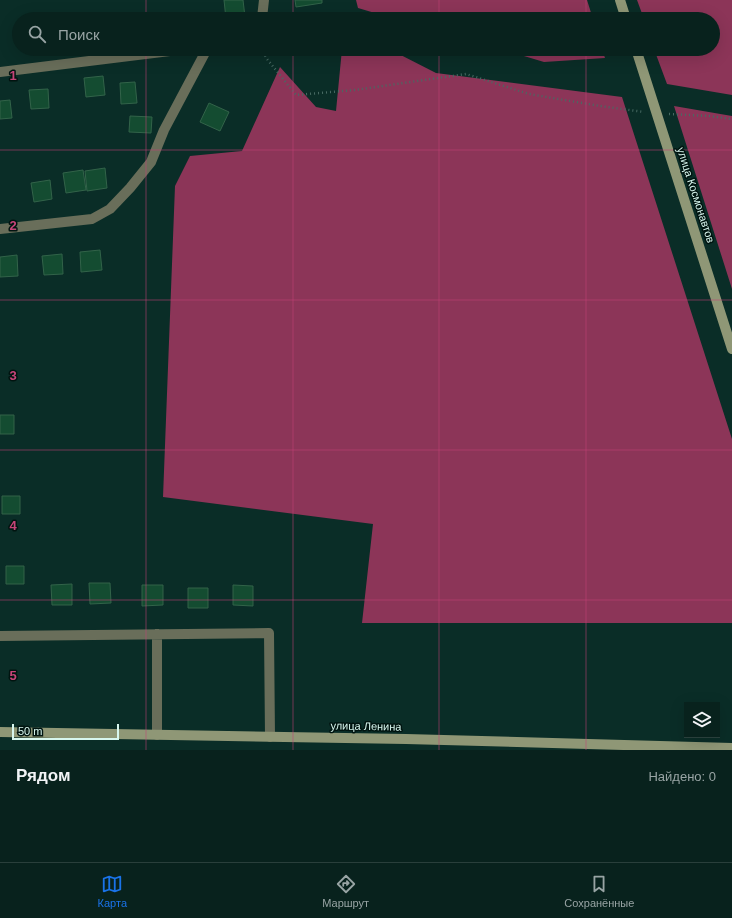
<!DOCTYPE html>
<html lang="ru">
<meta charset="utf-8">
<style>
body{margin:0;font-family:Arial,sans-serif;background:#162f2a;color:#f1f3f6}
.controls{position:absolute;right:12px;bottom:12px;display:grid;overflow:hidden;border-radius:0px;box-shadow:0 4px 16px #0002}
.controls button{width:36px;height:36px;display:grid;place-items:center;padding:0;border:0;border-bottom:1px solid #293f3b;background:#08221d;color:#f1f3f6;font:20px sans-serif}
.scale{position:absolute;left:12px;bottom:10px;width:107px;box-sizing:border-box;padding-left:4px;border:2px solid #d7f6ee;border-top:0;font-size:11px;line-height:14px;white-space:nowrap;color:#d7f6ee;-webkit-text-stroke:3px #001410;paint-order:stroke}
.list{margin:0;padding:0;list-style:none}
h2{display:flex;justify-content:space-between;align-items:center;height:52px;margin:0;padding:0 16px;font-size:17px}
h2 small{font-size:13px;font-weight:400;color:#98a4a4}
.icon{flex:none;width:22px;height:22px;fill:none;stroke:currentColor;stroke-width:2;stroke-linecap:round;stroke-linejoin:round}
.map{position:relative;flex:none;width:732px;height:750px;overflow:hidden}
.search{position:absolute;background:#08221d;box-shadow:0 4px 16px #0002;left:12px;right:12px;top:12px;height:44px;display:flex;align-items:center;gap:10px;box-sizing:border-box;padding:0 14px;border-radius:22px;color:#98a4a4;font-size:15px}
.sheet{height:112px;background:#08221d}
nav{display:flex;justify-content:space-around;align-items:center;box-sizing:border-box;height:56px;border-top:1px solid #293f3b;background:#08221d;font-size:11px;color:#98a4a4}
nav a{display:grid;justify-items:center;gap:2px}
nav .on{color:#1a73e8}
.map>svg:first-child{display:block}
.forest{fill:#8c3558}
.building{fill:#144c31;stroke:#326349}
.lines{fill:none;stroke-linecap:round;stroke-linejoin:round}
.path{stroke:#486a63;stroke-width:2.5;stroke-dasharray:1 3;stroke-linecap:butt}
.street{stroke:#696e5a;stroke-width:10}
.secondary{stroke:#8f9776;stroke-width:10}
.grid{fill:none;stroke:#c64478;stroke-width:1;stroke-opacity:0.55}
.labels{text-anchor:middle;dominant-baseline:central;stroke-width:3;stroke-linejoin:round;paint-order:stroke}
.street-label{font-size:11px;fill:#d7f6ee;stroke:#001410}
.grid-label{font-size:13px;text-anchor:middle;font-weight:bold;fill:#c64478;stroke:#001410;stroke-width:3;stroke-linejoin:round;paint-order:stroke}
</style>
<div class="map">
<svg width="732" height="750" viewBox="0 0 732 750">
<rect width="100%" height="100%" fill="#0a2d27"/>
<path class="forest" d="M356,0H587L593,19H395L358,8Z
M637,0H732V95L667,84L654,49H713V19H644Z
M342,49H389L436,73L622,97L732,439V623H362L373,524L163,497L175,186L190,156L242,151L280,67L316,107L336,111Z
M500,49H602L605,58L544,62Z
M674,106L732,116V289Z"/>
<path class="building" d="M224,0H243L245,17L226,19Z
M295,0H322V3L296,7Z
M130,14L131,19H111V16Z
M103,76L105,95L86,97L84,78Z
M135,82L137,103L121,104L120,83Z
M48,89L49,108L31,109L29,90Z
M10,100L12,118L0,119V101Z
M209,103L229,112L220,131L200,122Z
M130,116L152,117L151,133L129,132Z
M105,168L107,188L87,191L85,171Z
M83,170L86,190L66,193L63,173Z
M50,180L52,199L34,202L31,183Z
M100,250L102,270L81,272L80,252Z
M62,254L63,274L44,275L42,256Z
M17,255L18,276L0,277V257Z
M0,415H14V434H0Z
M2,496H20V514H2Z
M6,566H24V584H6Z
M89,583H110L111,603L90,604Z
M72,584V605H52L51,585Z
M142,585H163V605L142,606Z
M233,585L253,586V606L233,605Z
M188,588H208V608H188Z"/>
<g class="lines">
<path class="path" d="M261,49L267,59L296,95L355,90L466,74L529,94L600,106L644,112
M669,114L709,116L732,119"/>
<path class="street" d="M261,19L262,18L264,0
M0,72L186,49
M0,229L92,219L110,209L130,188L151,162L164,130L207,49
M157,634V735
M0,636L269,633L270,737"/>
<path class="secondary" d="M620,0L626,19
M636,49L732,349
M0,732L406,739L732,748"/>
</g>
<path class="grid" d="M146,0V19M293,0V19M439,0V19M586,0V19M146,49V750M293,49V750M439,49V750M586,49V750M0,150H732M0,300H732M0,450H732M0,600H732"/>
<g class="labels">
<g class="street-label">
<text transform="translate(696 195) rotate(72)">улица Космонавтов</text>
<text transform="translate(366 726) rotate(1)">улица Ленина</text>
</g>
</g>
<g class="grid-label">
<text x="13" y="80">1</text>
<text x="13" y="230">2</text>
<text x="13" y="380">3</text>
<text x="13" y="530">4</text>
<text x="13" y="680">5</text>
</g>
</svg>
<div class="controls">
<button><svg class="icon" aria-label="layers" viewBox="0 0 24 24"><path d="M12 4l9 5-9 5-9-5zM3 14l9 5 9-5"/></svg></button>
</div>
<div class="scale">50 m</div>
<div class="search"><svg class="icon" aria-label="search" viewBox="0 0 24 24"><circle cx="10" cy="10" r="6"/><path d="M15 15l6 6"/></svg>Поиск</div>
</div>
<section class="sheet">
<h2>Рядом<small>Найдено: 0</small></h2>
<ul class="list">
</ul>
</section>
<nav>
<a class="on"><svg class="icon" aria-label="map" viewBox="0 0 24 24"><path d="M3 6l6-2 6 2 6-2v14l-6 2-6-2-6 2zM9 4v14M15 6v14"/></svg>Карта</a>
<a><svg class="icon" aria-label="directions" viewBox="0 0 24 24"><path d="M12 3l9 9-9 9-9-9zM9 14v-3h6M13 9l2 2-2 2"/></svg>Маршрут</a>
<a><svg class="icon" aria-label="saved" viewBox="0 0 24 24"><path d="M7 4h10v16l-5-4-5 4z"/></svg>Сохранённые</a>
</nav>
